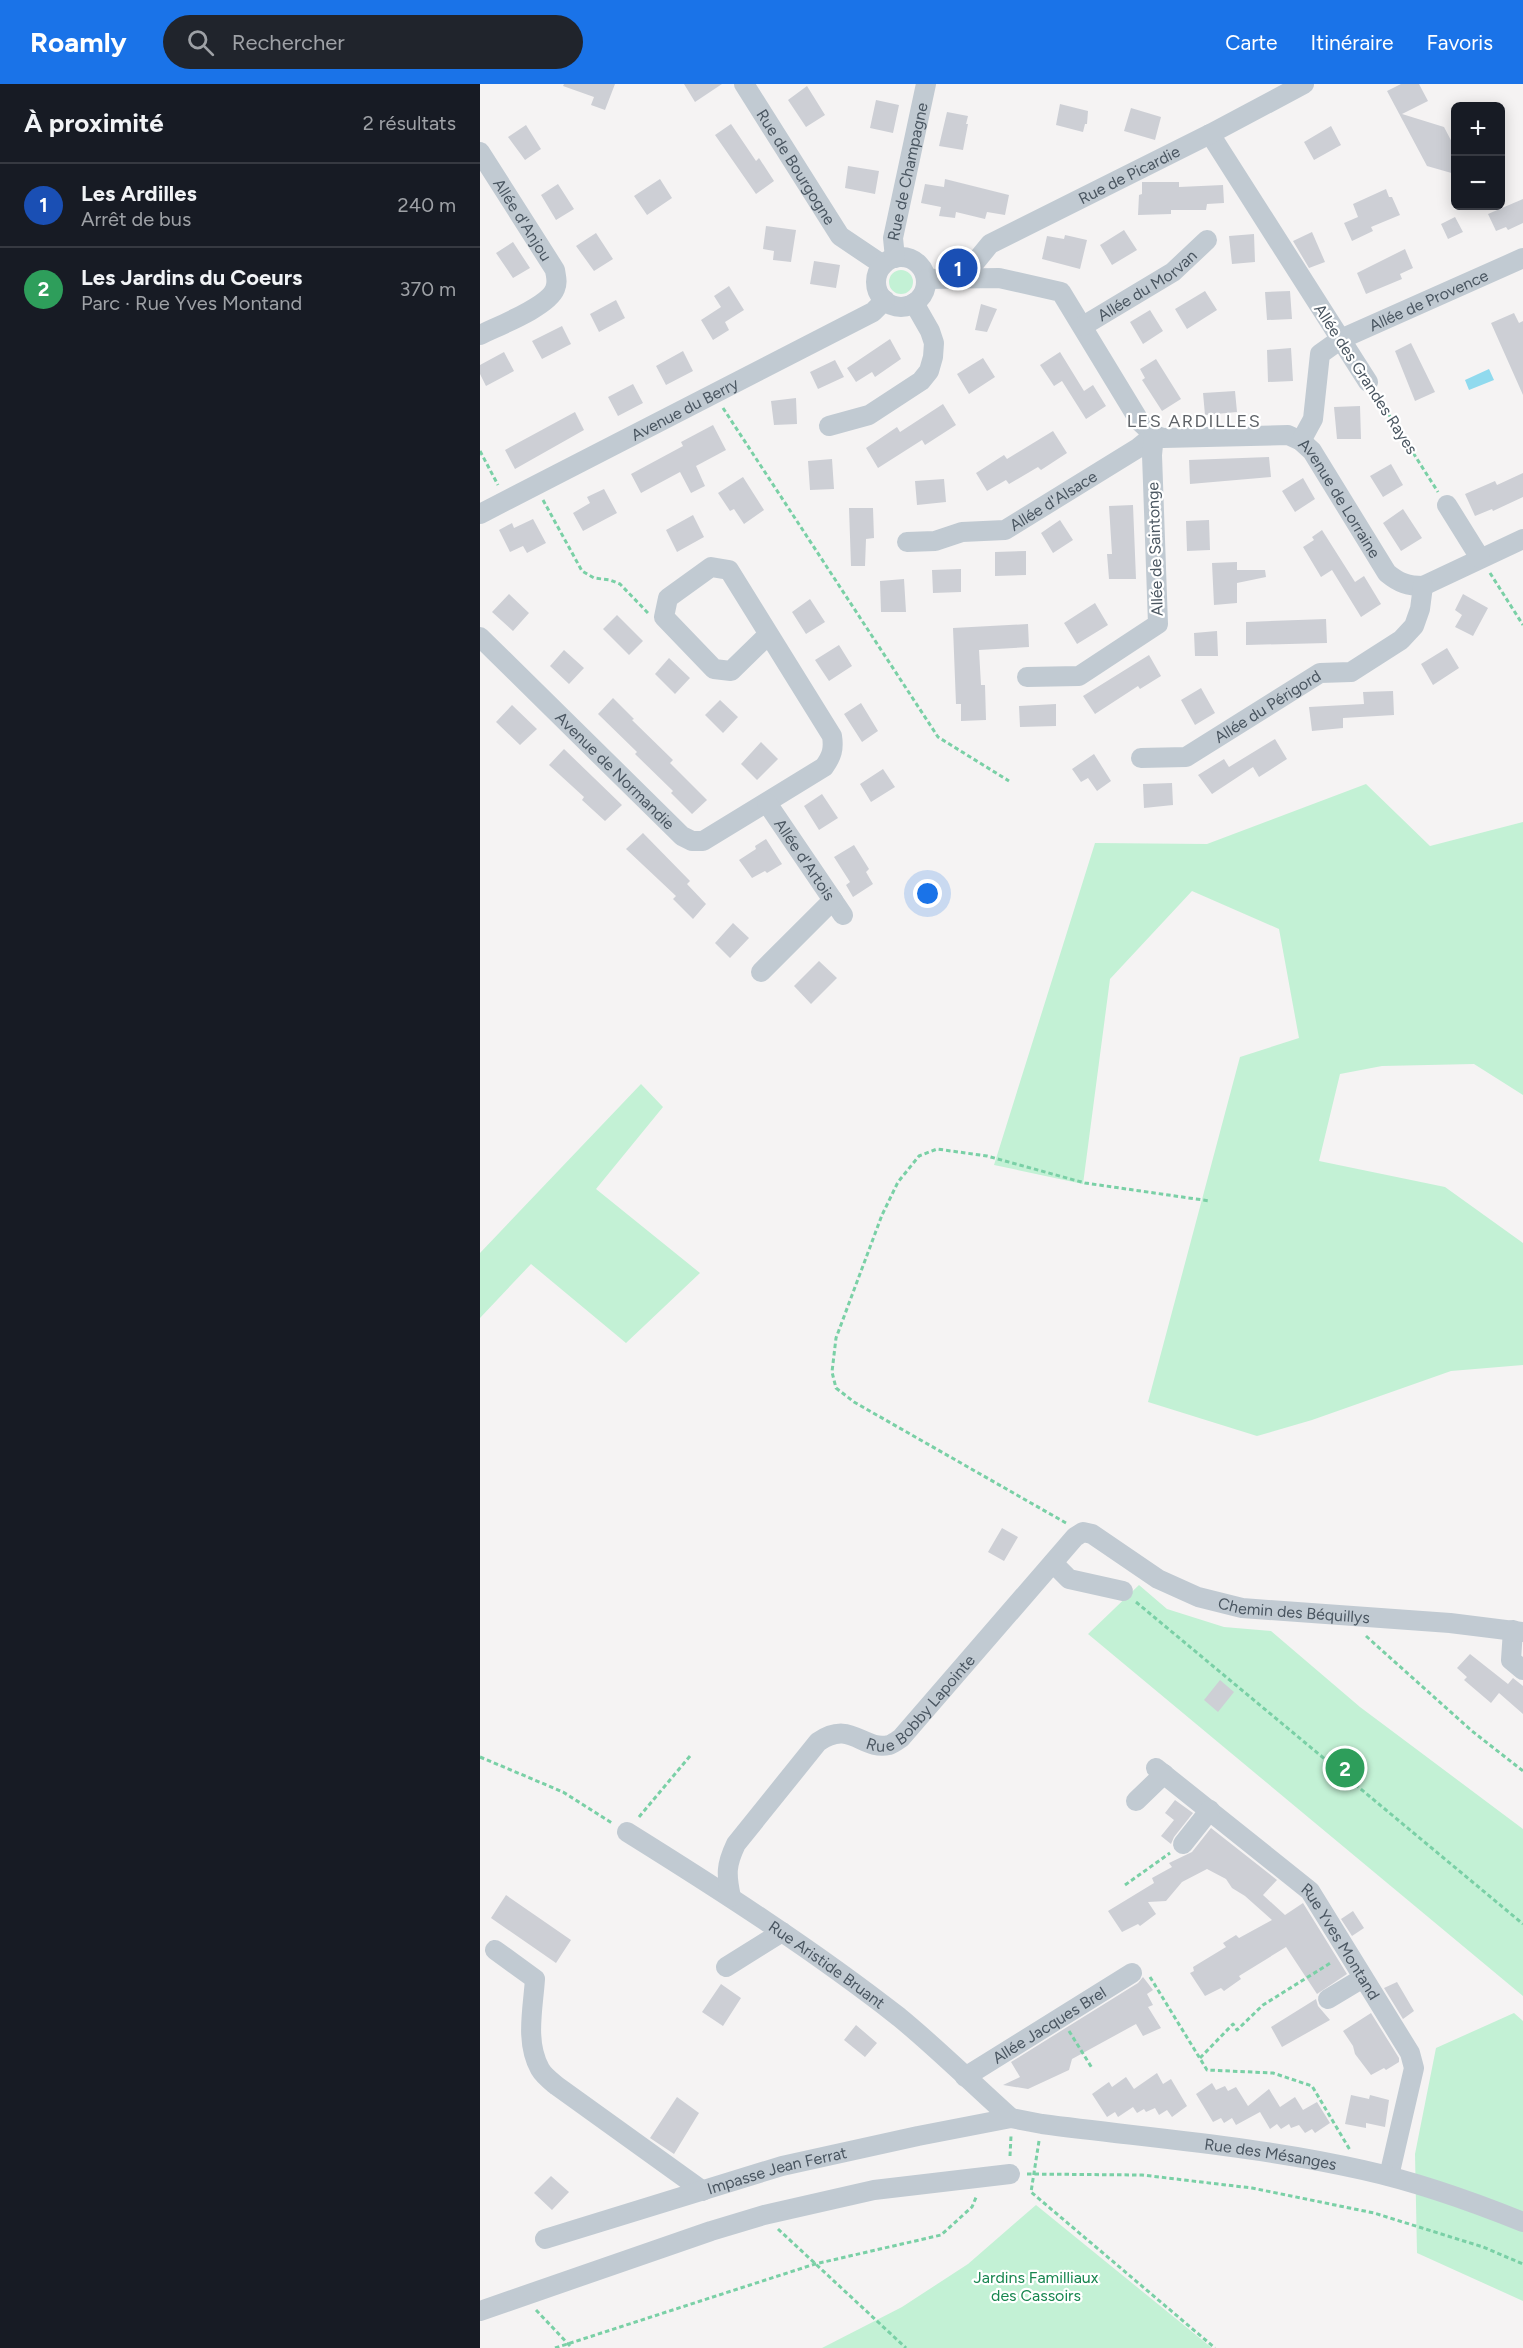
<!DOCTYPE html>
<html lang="fr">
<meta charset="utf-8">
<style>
body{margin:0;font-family:Figtree,sans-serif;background:#20242c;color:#f1f3f6}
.controls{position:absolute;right:18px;top:18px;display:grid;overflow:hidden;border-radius:9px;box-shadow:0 3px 15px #0003}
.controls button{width:54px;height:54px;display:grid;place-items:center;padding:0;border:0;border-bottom:2px solid #363941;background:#171b24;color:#f1f3f6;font:30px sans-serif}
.you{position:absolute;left:448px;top:810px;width:21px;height:21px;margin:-15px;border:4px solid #fff;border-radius:50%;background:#1a73e8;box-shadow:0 0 0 9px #1a73e833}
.badge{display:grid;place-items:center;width:39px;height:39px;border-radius:50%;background:#1a73e8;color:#fff;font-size:20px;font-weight:700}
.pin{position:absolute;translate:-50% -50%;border:3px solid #fff;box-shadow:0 2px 6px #0006}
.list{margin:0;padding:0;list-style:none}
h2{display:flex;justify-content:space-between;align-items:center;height:78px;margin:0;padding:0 24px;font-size:26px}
h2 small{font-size:20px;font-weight:400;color:#9ea1a6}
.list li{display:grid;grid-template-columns:39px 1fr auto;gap:18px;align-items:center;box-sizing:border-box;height:84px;padding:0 24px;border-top:2px solid #363941}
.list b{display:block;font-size:22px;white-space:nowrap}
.list p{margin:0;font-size:20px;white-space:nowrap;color:#9ea1a6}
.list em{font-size:20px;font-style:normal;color:#9ea1a6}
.icon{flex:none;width:33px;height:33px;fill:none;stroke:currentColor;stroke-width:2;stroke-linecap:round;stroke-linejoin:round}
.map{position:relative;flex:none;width:1043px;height:2264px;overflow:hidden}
header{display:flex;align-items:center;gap:36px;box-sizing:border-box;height:84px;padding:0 30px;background:#1a73e8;color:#fff}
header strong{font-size:28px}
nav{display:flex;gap:33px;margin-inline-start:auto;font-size:21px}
.search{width:420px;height:54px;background:#20242c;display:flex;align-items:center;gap:15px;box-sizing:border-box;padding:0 21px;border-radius:33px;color:#9ea1a6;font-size:22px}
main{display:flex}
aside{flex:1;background:#171b24}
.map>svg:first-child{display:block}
.green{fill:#c3f1d5}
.water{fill:#90daee}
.building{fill:#cdcfd5}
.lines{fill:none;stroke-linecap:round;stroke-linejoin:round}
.path{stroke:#7ad0a6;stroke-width:3;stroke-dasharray:4.5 3;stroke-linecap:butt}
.minor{stroke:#c1cad2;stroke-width:20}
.labels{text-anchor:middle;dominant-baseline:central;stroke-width:4.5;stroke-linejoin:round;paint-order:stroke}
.street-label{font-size:16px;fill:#4a5661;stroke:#fff}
.park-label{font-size:16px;fill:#17864f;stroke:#fff}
.neighbourhood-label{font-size:18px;letter-spacing:1.5px;fill:#5f6368;stroke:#fff}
</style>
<header>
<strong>Roamly</strong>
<div class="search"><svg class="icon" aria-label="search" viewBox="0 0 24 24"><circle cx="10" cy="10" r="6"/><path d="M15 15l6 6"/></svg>Rechercher</div>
<nav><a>Carte</a><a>Itinéraire</a><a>Favoris</a></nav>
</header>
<main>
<aside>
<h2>À proximité<small>2 résultats</small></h2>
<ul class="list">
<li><span class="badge" style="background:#1a4fb4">1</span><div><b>Les Ardilles</b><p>Arrêt de bus</p></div><em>240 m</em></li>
<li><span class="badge" style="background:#2e9e5b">2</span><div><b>Les Jardins du Coeurs</b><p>Parc · Rue Yves Montand</p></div><em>370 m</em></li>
</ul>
</aside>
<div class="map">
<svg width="1043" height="2264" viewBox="0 0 1043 2264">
<rect width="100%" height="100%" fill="#f5f3f3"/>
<path class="green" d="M409 198a12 12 0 1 1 24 0a12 12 0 1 1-24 0Z
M886,700L950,762L1043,738V1011L994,980L902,982L860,990L839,1077L965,1103L1043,1159V1281L971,1287L832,1336L777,1352L668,1318L760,973L819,954L799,845L712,807L630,895L603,1100L514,1081L615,759L727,760Z
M161,1000L183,1023L116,1105L220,1189L146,1259L51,1180L0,1234V1169Z
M659,1501L687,1525L744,1543L791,1547L880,1623L1043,1745V1912L608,1550Z
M1034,1929L1043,1937V2217L937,2169L935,2070L956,1964Z
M556,2121L732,2264H342L422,2223L488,2180Z"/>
<path class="water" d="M1009,285L1014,296L989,306L985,296Z"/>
<path class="building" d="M84,0H135L125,26L111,21L114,13L83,2Z
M204,0H242L215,18Z
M921,0H939L948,17L922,30L964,43L975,64V90L947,82L907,7Z
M327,2L345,31L326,43L308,16Z
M396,16L419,21L413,49L390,44Z
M580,20L608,27L607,40H605L603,48L576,41Z
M651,24L681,33L675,56L644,47Z
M467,28L488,32L486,40H488L483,66L459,62Z
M251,40L276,77L279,74L294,97L276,110L235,51Z
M46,41L61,65L45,76L28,53Z
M851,42L861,61L834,76L824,58Z
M368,82L399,87L395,110L365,104Z
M180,95L192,114L167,131L154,112Z
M465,95L529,111L525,131L507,128L505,135L476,128L475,134L459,132L461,123L441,119L445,100L464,103Z
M662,98H699V103L743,101L744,119L727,120L726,126H691V130L658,131L659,111L662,110Z
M78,100L94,125L76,136L61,111Z
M906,105L909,113H912L920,131L891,143L893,147L872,157L864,139L878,133L873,120Z
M1043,115V139L1028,146L1026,143L1016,147L1008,130Z
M975,133L983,148L968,155L961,140Z
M286,142L316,146L311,178L293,176L294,167L283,165Z
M644,146L657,166L632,181L620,161Z
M832,148L845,178L829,184L813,157Z
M116,149L133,175L114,187L96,162Z
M774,150L775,178L752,180L749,152Z
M585,151L607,156L600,185L562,175L567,152L584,155Z
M33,158L50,184L33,194L16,169Z
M925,165L933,184L920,190L922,195L886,210L877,189Z
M334,177L360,181L356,204L330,200Z
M249,202L264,226L245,238L249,246L233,256L221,236L241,223L234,212Z
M725,207L737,226L707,245L695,225Z
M810,207L812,235L787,236L785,208Z
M136,216L145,234L119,248L110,230Z
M501,220L517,225L507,248L495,246Z
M670,226L683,247L663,260L650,238Z
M1034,229L1039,239L1043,237V311L1011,239Z
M82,242L91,260L62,275L52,257Z
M410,255L421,275L395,293L392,288L376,298L367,284Z
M931,259L955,308L935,317L915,267Z
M811,264L813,297L788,298L787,266Z
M203,267L213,287L186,301L176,282Z
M24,268L34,287L6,302L0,290V281Z
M580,268L604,307L613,301L626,322L606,335L582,297L574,302L560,281Z
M503,274L515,293L489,310L477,290Z
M676,275L701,315L682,327L662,296L665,294L660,285Z
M355,276L364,293L338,305L330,288Z
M153,300L163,319L138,332L128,313Z
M755,307L757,328L725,331L723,309Z
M316,314L317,340L294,341L291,317Z
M463,320L476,341L445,361L442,356L398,384L386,364L417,343L420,348Z
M880,322L881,355H857L854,323Z
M95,328L104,346L35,385L25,366Z
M233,341L246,366L216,382L225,402L211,409L200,388L161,409L151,390L203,362L201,358Z
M573,347L587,369L561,386L558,383L529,400L526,396L507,407L496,389L524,371L527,375Z
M789,373L791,393L710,400L709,376Z
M352,375L354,405L330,406L328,377Z
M911,380L923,401L903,413L890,392Z
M1043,389V413L1013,427L1012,425L995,432L985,410L1015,397L1017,401Z
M263,393L284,426L264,440L254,425L250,427L238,409Z
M823,394L835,415L815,428L802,407Z
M464,395L466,418L437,421L435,397Z
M124,405L137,429L103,447L93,429L110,419L107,413Z
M653,421L656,495H629L627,470H632L629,422Z
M369,424H393L394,454L386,455L385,482H371Z
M923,425L942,454L921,467L903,439Z
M213,431L224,453L197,468L186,446Z
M53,435L66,459L47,469L43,462L30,468L19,446L32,439L34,444Z
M580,436L593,456L573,469L561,449Z
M729,436L730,466L707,467L706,437Z
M842,446L875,498L884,492L901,520L881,533L852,486L841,493L823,463L834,456L832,453Z
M546,467V491L515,492V468Z
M757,478V486H785L786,493L757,499V519L734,521L732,479Z
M481,485V508L453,509L452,486Z
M424,495L426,528H401L400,497Z
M29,510L49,529L33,547L12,528Z
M983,510L1008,524L993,552L975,543L982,531L975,526Z
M330,515L345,538L326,550L312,528Z
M615,519L628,541L597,560L584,539Z
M137,531L163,557L149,571L123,545Z
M846,535L847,559L766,561V538Z
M548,540L549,563L499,566L501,601H505L506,636L481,637V620H476L473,544Z
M737,547L738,572H715L714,549Z
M359,561L372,582L349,597L335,576Z
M967,564L979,584L953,601L941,580Z
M84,566L104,584L89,600L70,582Z
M669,571L681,592L660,605L658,602L615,630L603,612Z
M189,574L210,594L195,610L175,590Z
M721,604L735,629L715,641L701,616Z
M913,607L914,631L863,634V644L832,647L829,623L884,620L883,608Z
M133,614L154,635L152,636L193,676L190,679L227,716L212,730L191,709L193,707L155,670L157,668L118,630Z
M240,616L258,633L243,649L225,631Z
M381,619L398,647L382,658L364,630Z
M576,620V642L540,643L539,622Z
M32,621L57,645L40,661L16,638Z
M795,655L807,675L779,693L773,683L732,710L718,691L744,675L749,683Z
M281,658L298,675L277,696L261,680Z
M84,665L142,721L125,737L102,716L104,713L69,681Z
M614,670L631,697L617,707L608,694L601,698L592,685Z
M403,685L415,703L391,718L380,700Z
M692,699L693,721L664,724L663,700Z
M342,710L358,734L339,746L324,722Z
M163,749L210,797L207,800L226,820L213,835L193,815L196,812L146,765Z
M286,755L302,780L287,789L285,787L272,794L259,776L276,765L275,762Z
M374,761L389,785L386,788L393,800L373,813L366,801L370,798L354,773Z
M253,839L269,854L250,874L235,859Z
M339,877L357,894L331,920L314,902Z
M522,1444L538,1453L524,1477L508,1468Z
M990,1570L1028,1600L1033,1594L1043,1602V1630L1019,1609L1011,1619L984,1596L987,1593L977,1584Z
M740,1596L754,1608L738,1628L724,1616Z
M695,1716L713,1729L694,1753L691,1760L681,1752L694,1736L685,1729Z
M731,1744L797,1796L783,1811L805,1831L823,1819L867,1890L837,1910L806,1863L759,1892L761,1895L744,1907L741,1904L725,1912L710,1889L714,1887L713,1883L746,1863L743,1859L756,1851L759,1854L792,1836L765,1812L752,1804L746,1795L727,1785L702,1798L686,1817L668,1818L676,1830L660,1842L658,1840L642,1848L628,1827L674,1799L672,1794L692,1783L689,1779L712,1768Z
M26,1811L91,1856L76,1879L11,1834Z
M873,1827L884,1844L872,1852L861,1835Z
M663,1893L673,1906L667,1910L673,1921L668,1923L681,1944L663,1952L656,1940L592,1975L589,1986L548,2005L523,2001L540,1993L531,1978L658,1899Z
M917,1898L934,1927L923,1935L904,1904Z
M241,1900L261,1914L243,1942L222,1928Z
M836,1915L838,1922L850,1936L802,1963L791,1943Z
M891,1929L919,1974V1978L906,1986L904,1984L891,1991L875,1970L873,1962L863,1947Z
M376,1941L397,1959L385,1973L364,1956Z
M677,1989L683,2000L691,1995L707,2022L692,2033L687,2026L679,2031L675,2024L666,2028L664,2025L657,2029L653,2023L638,2033L635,2028L627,2033L612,2010L629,1998L632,2003L646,1993L654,2005Z
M732,1999L736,2006L745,2002L748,2007L756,2003L768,2022L789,2005L800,2023L815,2013L823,2026L837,2018L850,2039L835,2049L832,2045L825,2049L819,2041L811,2044L809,2040L801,2045L797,2040L790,2045L780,2028L756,2041L752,2034L744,2039L741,2034L733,2038L716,2010Z
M871,2011L889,2015L890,2011L909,2016L905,2043L886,2039V2044L865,2040Z
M197,2013L219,2029L194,2070L170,2054Z
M71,2092L89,2108L72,2126L54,2109Z"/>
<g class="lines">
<path class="path" d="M897,312L958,408
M243,324L458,653L529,697
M0,367L18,401
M63,416L102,487L114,494L130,496L140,500L168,529
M1010,489L1043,541
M586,1439L374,1318L356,1304L352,1288L356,1254L402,1131L418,1098L439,1072L457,1065L507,1072L605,1099L730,1117
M656,1518L1043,1840
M886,1552L992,1647L1043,1687
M0,1673L83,1708L132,1739
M159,1733L210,1672
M645,1801L690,1769
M670,1893L727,1986L793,1989L832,2002L870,2066
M589,1947L612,1984
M720,1974L753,1940L757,1946L783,1921L852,1878
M559,2057L551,2108L735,2264
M530,2072L531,2052
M547,2090L662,2091L772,2104L894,2129L1003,2163L1043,2180
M298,2145L426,2264
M56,2226L92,2264
M75,2264L335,2180L461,2151L492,2123L497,2111"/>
<g class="minor">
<path id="s1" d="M264,0L360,152L403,181"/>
<path d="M730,50L888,298"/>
<path id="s2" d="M0,68L75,186C76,193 78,198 75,205C68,223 18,242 0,251"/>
<circle cx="421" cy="198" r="25"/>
<path id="s3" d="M415,174L413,154L446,0"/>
<path id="s4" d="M483,193L510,160L730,50L824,0"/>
<path id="s5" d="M446,195L519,194L581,208L660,338L674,351L683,354L808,351L821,357L832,367L907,489C919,499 928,502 943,502L1043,455"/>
<path id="s6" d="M603,242L693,188L727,156"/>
<path d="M349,342L389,331L441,297L449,287L453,273L454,259L450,247L434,219"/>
<path id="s7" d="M821,357L833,335L840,270L861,255L1043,174"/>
<path d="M967,421L1000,474"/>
<path id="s8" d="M0,430L393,228L405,216"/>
<path id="s9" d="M427,458L455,457L482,448L525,446L658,364L674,351"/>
<path id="s10" d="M0,553L202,752L212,757H223L344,683C352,672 354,665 352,652L249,486L231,483L188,514L184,533L234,585L251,587L288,551"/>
<path d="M547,593L599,592L678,540L672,371L674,351"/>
<path id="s11" d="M661,674L706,673L840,589L871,588L921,556L934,542L940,525L943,502"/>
<path id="s12" d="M287,719L363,831"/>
<path d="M281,888L353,816"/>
<path d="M573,1479L589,1495L643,1507"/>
<path d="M1033,1546L1031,1576L1043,1586"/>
<path id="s13" d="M676,1684L830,1807L930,1969L934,1984L909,2092"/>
<path d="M656,1717L684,1690"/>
<path id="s14" d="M147,1748C240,1806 332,1865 419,1933C458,1965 494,2001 531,2034"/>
<path d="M703,1760L730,1726"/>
<path id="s15" d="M251,1813C246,1790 246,1781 256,1760L338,1658C371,1635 382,1667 409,1661C413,1660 418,1656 421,1654L595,1453L603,1448L612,1450L678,1495L718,1513L762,1524L970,1539L1043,1548"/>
<path d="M15,1866L55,1895C53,1925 45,1958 60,1985C64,1992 71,1997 77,2002L223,2107"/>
<path d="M246,1883L302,1848"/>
<path d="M848,1915L883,1894"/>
<path id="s16" d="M485,1993L652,1889"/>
<path id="s17" d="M65,2155L302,2082L438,2052L531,2034L562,2040C668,2054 778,2062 883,2086C937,2098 991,2117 1043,2138"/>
<path d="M0,2227L231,2147L284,2131L394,2106L530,2090"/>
</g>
</g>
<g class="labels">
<g class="street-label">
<text stroke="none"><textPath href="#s1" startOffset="98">Rue de Bourgogne</textPath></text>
<text stroke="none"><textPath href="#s3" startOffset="88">Rue de Champagne</textPath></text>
<text stroke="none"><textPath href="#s4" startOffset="198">Rue de Picardie</textPath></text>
<text stroke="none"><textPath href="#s2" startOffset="80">Allée d'Anjou</textPath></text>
<text stroke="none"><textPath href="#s6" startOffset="76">Allée du Morvan</textPath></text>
<text stroke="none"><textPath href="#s7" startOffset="212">Allée de Provence</textPath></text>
<text transform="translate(886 295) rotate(57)">Allée des Grandes Rayes</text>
<text stroke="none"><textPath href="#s8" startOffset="230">Avenue du Berry</textPath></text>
<text stroke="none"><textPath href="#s9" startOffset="156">Allée d'Alsace</textPath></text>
<text stroke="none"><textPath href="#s5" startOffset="526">Avenue de Lorraine</textPath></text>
<text transform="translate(675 465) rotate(-92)">Allée de Saintonge</text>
<text stroke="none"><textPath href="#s11" startOffset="141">Allée du Périgord</textPath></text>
<text stroke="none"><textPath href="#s10" startOffset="190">Avenue de Normandie</textPath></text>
<text stroke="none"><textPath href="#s12" startOffset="68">Allée d'Artois</textPath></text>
<text stroke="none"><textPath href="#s15" startOffset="780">Chemin des Béquillys</textPath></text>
<text stroke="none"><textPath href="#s15" startOffset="310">Rue Bobby Lapointe</textPath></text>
<text stroke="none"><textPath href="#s13" startOffset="256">Rue Yves Montand</textPath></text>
<text stroke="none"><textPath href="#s14" startOffset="240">Rue Aristide Bruant</textPath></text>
<text stroke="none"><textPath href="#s16" startOffset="99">Allée Jacques Brel</textPath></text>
<text stroke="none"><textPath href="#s17" startOffset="744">Rue des Mésanges</textPath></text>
<text stroke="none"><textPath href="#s17" startOffset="242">Impasse Jean Ferrat</textPath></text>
</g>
<g class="park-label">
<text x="556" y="2193">Jardins Familliaux<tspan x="556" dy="18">des Cassoirs</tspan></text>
</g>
<g class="neighbourhood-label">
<text x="714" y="337">LES ARDILLES</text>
</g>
</g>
</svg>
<div class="controls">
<button>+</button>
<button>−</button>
</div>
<div class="you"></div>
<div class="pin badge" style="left:478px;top:184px;background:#1a4fb4">1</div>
<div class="pin badge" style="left:865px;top:1684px;background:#2e9e5b">2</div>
</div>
</main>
